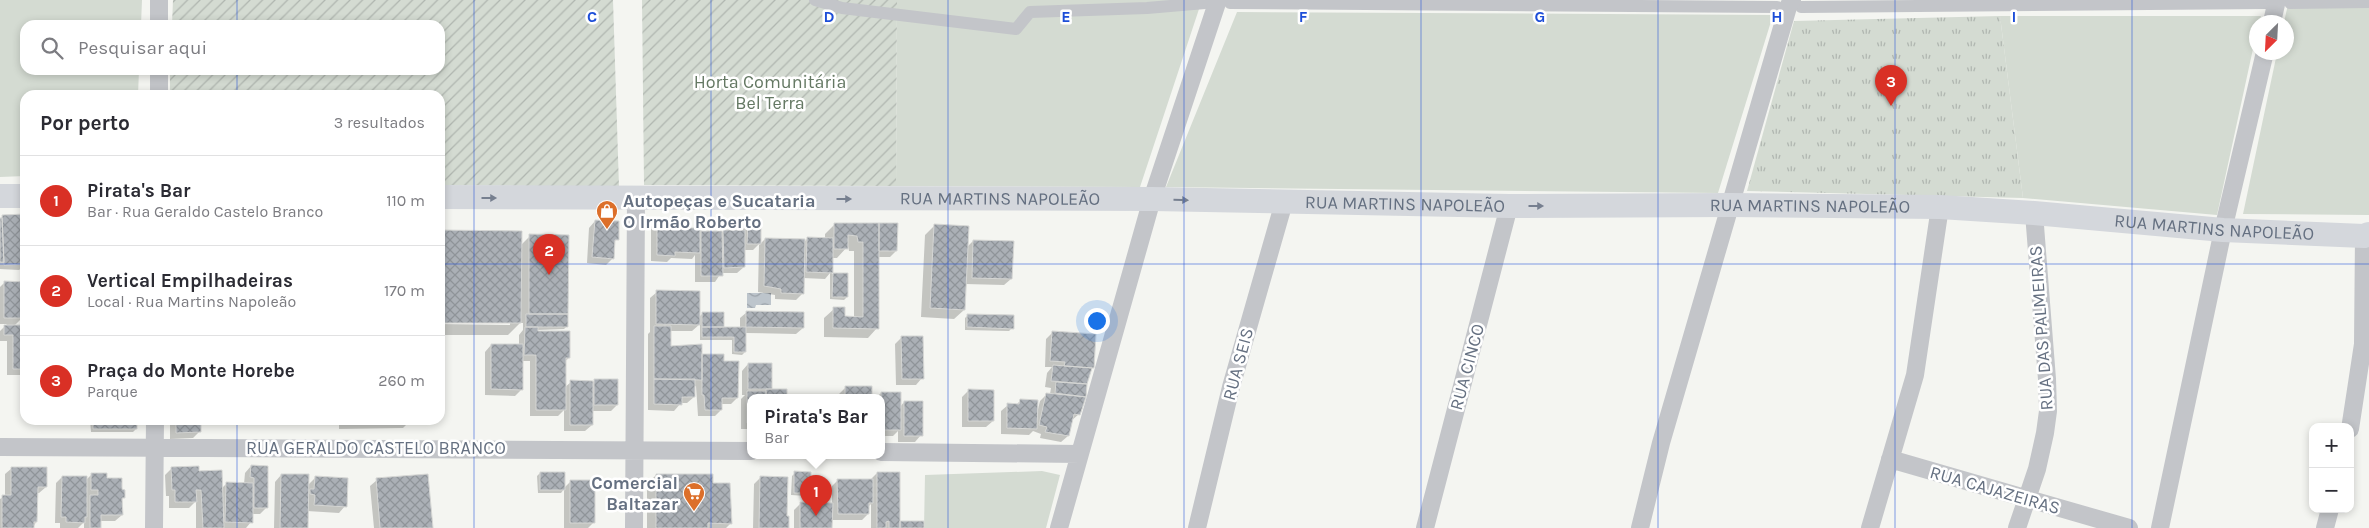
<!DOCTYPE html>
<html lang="pt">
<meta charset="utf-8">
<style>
body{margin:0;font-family:Karla,sans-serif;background:#f7f7f7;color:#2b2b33}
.controls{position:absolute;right:15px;bottom:15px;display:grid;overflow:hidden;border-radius:10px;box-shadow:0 2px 8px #0003}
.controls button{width:45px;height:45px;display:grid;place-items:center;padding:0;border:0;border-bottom:1px solid #e1e1e2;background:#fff;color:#2b2b33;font:25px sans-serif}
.compass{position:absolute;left:2249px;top:15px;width:45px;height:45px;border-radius:50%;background:#fff;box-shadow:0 2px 8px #0003;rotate:204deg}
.you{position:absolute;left:1096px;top:320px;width:18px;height:18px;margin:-12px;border:4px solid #fff;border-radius:50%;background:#1a73e8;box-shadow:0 0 0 8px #1a73e833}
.badge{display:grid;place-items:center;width:32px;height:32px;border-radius:50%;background:#d93025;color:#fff;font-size:16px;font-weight:700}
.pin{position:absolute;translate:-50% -41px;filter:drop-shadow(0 1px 2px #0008)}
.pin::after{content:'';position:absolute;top:26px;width:18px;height:15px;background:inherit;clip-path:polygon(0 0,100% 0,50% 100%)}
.popup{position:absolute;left:747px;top:394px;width:138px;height:65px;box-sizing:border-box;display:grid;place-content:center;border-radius:10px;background:#fff;filter:drop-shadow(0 1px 4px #0005);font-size:16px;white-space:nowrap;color:#7c7c81}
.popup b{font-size:19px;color:#2b2b33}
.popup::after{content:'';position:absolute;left:50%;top:100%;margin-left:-10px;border:10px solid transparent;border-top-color:#fff}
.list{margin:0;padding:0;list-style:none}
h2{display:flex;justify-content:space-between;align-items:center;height:65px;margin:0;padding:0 20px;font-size:21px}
h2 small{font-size:16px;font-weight:400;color:#7c7c81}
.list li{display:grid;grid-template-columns:32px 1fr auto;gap:15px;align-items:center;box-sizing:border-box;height:90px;padding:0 20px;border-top:1px solid #e1e1e2}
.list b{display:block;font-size:19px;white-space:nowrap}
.list p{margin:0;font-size:16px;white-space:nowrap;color:#7c7c81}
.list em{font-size:16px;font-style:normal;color:#7c7c81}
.icon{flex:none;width:28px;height:28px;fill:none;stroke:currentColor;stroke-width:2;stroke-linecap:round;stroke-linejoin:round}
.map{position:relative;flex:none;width:2369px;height:528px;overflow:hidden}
.search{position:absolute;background:#fff;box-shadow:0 2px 8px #0003;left:20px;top:20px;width:425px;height:55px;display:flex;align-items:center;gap:12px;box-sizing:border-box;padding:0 18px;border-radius:15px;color:#7c7c81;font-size:19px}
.panel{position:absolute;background:#fff;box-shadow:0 2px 8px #0003;left:20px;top:90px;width:425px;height:335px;border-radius:15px}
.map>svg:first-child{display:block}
.grass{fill:#d4dbd2}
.park{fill:url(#park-tufts)}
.garden{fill:url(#garden-furrows)}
.water{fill:url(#water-waves)}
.shadow{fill:#0003}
.building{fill:url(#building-cross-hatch);stroke:#d5d6d4}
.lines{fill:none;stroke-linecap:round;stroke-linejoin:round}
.pedestrian{stroke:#c3c5c9;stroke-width:12}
.minor{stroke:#c3c5c9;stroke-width:18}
.secondary{stroke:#d4d7dc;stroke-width:24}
.oneway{fill:#767f8f}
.grid{fill:none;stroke:#1d4ed8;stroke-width:1;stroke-opacity:0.55}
.labels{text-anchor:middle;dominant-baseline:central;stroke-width:5;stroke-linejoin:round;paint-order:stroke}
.park-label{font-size:18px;fill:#647863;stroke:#fff}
.street-label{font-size:18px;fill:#657081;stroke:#fff}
.poi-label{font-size:18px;font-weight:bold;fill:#657081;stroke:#fff;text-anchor:start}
.grid-label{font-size:16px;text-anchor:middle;font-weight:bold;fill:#1d4ed8;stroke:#fff;stroke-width:5;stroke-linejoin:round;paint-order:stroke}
</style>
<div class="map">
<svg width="2369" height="528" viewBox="0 0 2369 528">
<defs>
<pattern id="park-tufts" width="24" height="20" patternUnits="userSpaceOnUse" patternTransform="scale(1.25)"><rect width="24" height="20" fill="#d4dbd2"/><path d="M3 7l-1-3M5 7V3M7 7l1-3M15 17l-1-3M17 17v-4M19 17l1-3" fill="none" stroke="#b0b6b0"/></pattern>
<pattern id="garden-furrows" width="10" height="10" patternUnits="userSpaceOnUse" patternTransform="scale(1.25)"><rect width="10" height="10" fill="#d4dbd2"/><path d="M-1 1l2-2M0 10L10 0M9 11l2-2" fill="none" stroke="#b0b6b0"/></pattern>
<pattern id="water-waves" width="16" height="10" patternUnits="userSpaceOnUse" patternTransform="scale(1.25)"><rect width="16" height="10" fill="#bdc5cc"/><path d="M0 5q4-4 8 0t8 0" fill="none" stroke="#9da4ab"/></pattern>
<pattern id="building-cross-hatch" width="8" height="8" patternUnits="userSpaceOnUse" patternTransform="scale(1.25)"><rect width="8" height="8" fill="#abb0b6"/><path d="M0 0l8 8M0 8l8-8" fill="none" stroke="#8f9499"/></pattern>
</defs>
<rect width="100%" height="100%" fill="#f4f5f1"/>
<path class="grass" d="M0,0H142L141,25H25V70H139L138,95H25V176L0,177Z
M897,0H1202L1140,187L896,186Z
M2289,0H2369V215L2243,214L2277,53L2286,52V22H2284Z
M1237,12L1773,15L1718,193L1166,187Z
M2000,16H2261L2259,22H2256V35L2217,215L2023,198Z
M1042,471L1060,475L1046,528H924L925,475Z"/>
<path class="park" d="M2000,16L2023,198L1747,191L1794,21Z"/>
<path class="garden" d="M173,0H613L619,187L440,185V95H170V70H440V25H172Z
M642,0H897L896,186L644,185Z"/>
<path class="water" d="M747,293H771V305H756L755,308H747Z"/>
<path class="shadow" d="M3,216L25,239V265L19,270L0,269V219Z
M658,220L675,229L722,232L741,231L748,224H760L759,245L765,239L804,242L807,239H825V234L835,224L896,251L890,257H878L877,328L868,338L824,337V318L834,309L844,317L854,318V251H849L848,246L837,258H832V274H847V297L844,300L830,299V273L825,279L803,278V293L796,300L775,299V295L758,292L759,244L753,250H744V267L737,273H721L715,282H695V255L692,259L671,258L667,262L651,261V227Z
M595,221L617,239L613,243V258L606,265L587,263L589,228Z
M935,225L967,247L973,241L1011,279L1004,285L965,284L964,310L954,319L921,317L925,235Z
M440,232L521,245L530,236L567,326L564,329L537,330V332L569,358L564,362V388L571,382L617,381V405L611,411H592V425L585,431H564V410L558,416H530V361H522V389L515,396L485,395V352L491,345L519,346V335L523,330V323H520L508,335H440V324L510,325V322H440Z
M25,270L23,317L14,326H25V375H7V341H0V331L7,324H0V287L4,283H19Z
M657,292L699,317L703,313L722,328H740V318L747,312L803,328L796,334L745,333V352L742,355L732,354V340H700V324L692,331H669V347L723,362L737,398L731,404H721V410L715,416H698L696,386L694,387V397L687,403H681L674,411L648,410V334L650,332V298Z
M968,315L1012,328L1009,331L965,330V318Z
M1053,332L1093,367L1090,370L1079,414L1071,421L1068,436L1061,442L1040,438L1041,434L1033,431L1029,435L1001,434V411L1008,405H1016L1020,401L1037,413L1040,401L1047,394H1050L1051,388L1045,387L1047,373L1052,367H1045L1046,339Z
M902,337L922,378L916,385H896L895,344Z
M748,364L771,390H786V397H751V429H741V399L745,395H742V371Z
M846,387L871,388V397H839V394Z
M968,391L993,421L986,427H962V397Z
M881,393L900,407L904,402L921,435L915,442H898V431L893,436H881V397H877Z
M42,420H88L83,425H42Z
M90,420H136V429L133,432H91Z
M170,420H199V432L193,438L170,439Z
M216,420H294L292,422Z
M320,420H411L403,428L339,429V422L322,423V420Z
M251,466L266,508L260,514H252L251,522L246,528H196V501L189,508H169V496H166L165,475L172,468L198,472L221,489L227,483L244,484L245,473Z
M12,468L46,487L39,493H36V522L33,528H0V499L5,496V474Z
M540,473L564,488L571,481L594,522L588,528H564V489L561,493H538L537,476Z
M795,473L810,493L807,496L791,495L792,476Z
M877,473L898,522L922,528H871V504L868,507V514L862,520H831V528H794V510L801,503L832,504V486L838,480H870Z
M92,474L106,479L120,491L124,497L121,501L122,515L115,521H100V528H84V522L78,528H60V523H55L56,483L62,477L86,480Z
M281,475L307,486L315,478L345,506L339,513L307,511L306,528H274L275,482Z
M656,475L712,484L731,523L726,528H647V484Z
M760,478L786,528H753L754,484Z
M377,480L431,528H374L370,486Z"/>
<path class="building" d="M25,214V264L4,265L2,215Z
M0,218H2L4,262H0Z
M657,219L676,220V228H700V253L675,252V256L657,255Z
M595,220L619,221V240H615L614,259L592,257Z
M748,223H761V244H747Z
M834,223H879V329L833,328V307H845V316L863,317V242H858L857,236L848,235V249H834Z
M879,223H898L897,251H879Z
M934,224L969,226L965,310L930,308Z
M440,230L522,231L521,323H440Z
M723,230H745V267L724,268Z
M701,231H722L723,276H701Z
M529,234L569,235L568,314H529Z
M807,237L833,238V273L806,272Z
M765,238L805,239L804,294L781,293V289L764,286Z
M973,240L1014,241L1012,279L972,278Z
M833,273H848V297H832Z
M4,281L25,282V318H4Z
M656,290L700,291V325L656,324Z
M746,311L804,312V328L746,327Z
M702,312H724V327H702Z
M526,314H568V327H526Z
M967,314L1014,315V329L967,327Z
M4,325H25V369H13V335H4Z
M654,326H671V346L702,344V380L654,379Z
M525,327H538V331H570V358H566V410H536V355H524Z
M702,327H746V352H734V337H702Z
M1052,331L1096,334L1094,368L1064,366L1065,362L1050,361Z
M901,336H923L924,379H902Z
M491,344H523V390L491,389Z
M702,354H724V361H739L738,398H722V410H705L704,395H702Z
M748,363H772V389H748Z
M1053,365L1092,368L1087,384L1051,381Z
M594,379H618V405H594Z
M654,379H695V397H682V405L654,404Z
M570,380L593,381V425H570Z
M1056,382L1087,384L1086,397L1055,393Z
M845,386H872V397H845Z
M766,389H787V397H766Z
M968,389L994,390V421H968Z
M747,391H766V397H751V423H747Z
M881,392H901V430H881Z
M1046,393L1086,397L1080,415L1074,414L1069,436L1045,432L1047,427L1039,425Z
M1020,399L1038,400L1037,429L1007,428V403L1019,404Z
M904,401H923V436H904Z
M93,420H137V429H93Z
M176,420H201V432L176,433Z
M251,465L268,466V508H254V478L250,477Z
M199,466V471L222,470L224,528H203L201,490H196L197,502H175V490H172L171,467Z
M11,467H47V487H38L37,522H34V528H2V495H11Z
M794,471L811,472V493H794Z
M540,472H565V490H540Z
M877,472H900V528H889V521L886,522V528H877Z
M91,473H107V478H122V489L125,490V498H122L123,515H101V528H90V495H98V490H91Z
M281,474H309L308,528H280Z
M428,474L433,528H380L376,478Z
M656,474H713V483H730L732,524L708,523V528H656Z
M62,476H87V517H85V523L66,522V517H61Z
M315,476L348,478L347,507L314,505L315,495L310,494V489H314Z
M760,476L788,477L787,516H789V528H759Z
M837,479H873V503H869V514H838Z
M570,480H595V523H570Z
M226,482L253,483V523L225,522Z
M800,502L833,503L832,528H800Z
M900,521H924V528H900Z"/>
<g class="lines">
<path class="pedestrian" d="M815,0L842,8L1016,29L1030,12L1147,8L1205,3
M1230,3L1777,7
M2290,3L2369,2
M1801,7L2267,3"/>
<path class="minor" d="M2272,22L2277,0
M159,25V0
M159,95V70
M2350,429L2363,344L2364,236H2369
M0,447L751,451
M881,452L1080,454
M1890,459L2129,528
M154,528L155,420
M634,528L636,199
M1059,528L1152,199L1218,0
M1197,528L1231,387L1284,202
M1425,528L1509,206
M1640,528L1661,443L1788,7L1792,0
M1870,528L1915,375L1940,207
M2017,528L2037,469L2045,433L2048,411L2047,379L2034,213
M2160,528L2223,230L2265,52
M2325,528L2330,509"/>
<g class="secondary">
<path d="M0,196H25"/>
<path id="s1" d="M440,197L1152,199L1509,206L1731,205L1940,207L2034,213L2223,230L2364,236L2369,234"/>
</g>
</g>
<defs><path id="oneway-solid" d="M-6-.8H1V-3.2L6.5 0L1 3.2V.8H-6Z" transform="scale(1.25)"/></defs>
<g class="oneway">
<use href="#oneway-solid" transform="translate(489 198)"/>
<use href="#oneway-solid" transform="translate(844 199)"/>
<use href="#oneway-solid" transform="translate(1181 200) rotate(1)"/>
<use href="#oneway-solid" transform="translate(1536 206)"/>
</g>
<path class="grid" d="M237,0V25M474,0V528M711,0V528M948,0V528M1184,0V528M1421,0V528M1658,0V528M1895,0V528M2132,0V528M237,70V95M0,264H25M440,264H2369M237,420V528"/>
<defs>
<g id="shop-pin" transform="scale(1.125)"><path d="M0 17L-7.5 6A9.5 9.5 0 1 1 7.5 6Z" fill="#dc6f2a" stroke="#fff"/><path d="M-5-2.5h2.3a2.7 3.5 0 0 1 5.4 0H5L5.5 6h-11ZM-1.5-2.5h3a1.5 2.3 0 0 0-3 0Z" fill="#fff"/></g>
<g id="supermarket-pin" transform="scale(1.125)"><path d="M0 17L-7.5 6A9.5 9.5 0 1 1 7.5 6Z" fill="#dc6f2a" stroke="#fff"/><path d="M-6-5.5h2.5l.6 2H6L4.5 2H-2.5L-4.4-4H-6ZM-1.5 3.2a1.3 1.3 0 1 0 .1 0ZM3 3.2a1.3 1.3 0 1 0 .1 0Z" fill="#fff"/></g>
</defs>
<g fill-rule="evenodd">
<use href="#shop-pin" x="607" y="211"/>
<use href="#supermarket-pin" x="694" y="493"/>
</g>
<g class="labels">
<g class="park-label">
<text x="770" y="82">Horta Comunitária<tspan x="770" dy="21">Bel Terra</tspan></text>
</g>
<g class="street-label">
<text stroke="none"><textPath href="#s1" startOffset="560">RUA MARTINS NAPOLEÃO</textPath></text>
<text stroke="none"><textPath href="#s1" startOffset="965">RUA MARTINS NAPOLEÃO</textPath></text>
<text stroke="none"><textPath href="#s1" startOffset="1370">RUA MARTINS NAPOLEÃO</textPath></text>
<text stroke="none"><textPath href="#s1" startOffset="1775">RUA MARTINS NAPOLEÃO</textPath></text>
<text transform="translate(2041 328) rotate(-94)">RUA DAS PALMEIRAS</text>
<text transform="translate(1238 364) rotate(-75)">RUA SEIS</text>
<text transform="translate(1467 367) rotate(-75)">RUA CINCO</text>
<text x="376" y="448">RUA GERALDO CASTELO BRANCO</text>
<text transform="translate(1995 490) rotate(16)">RUA CAJAZEIRAS</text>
</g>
<g class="poi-label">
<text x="623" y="201">Autopeças e Sucataria<tspan x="623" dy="21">O Irmão Roberto</tspan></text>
<text x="678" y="483" text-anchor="end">Comercial<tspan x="678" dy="21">Baltazar</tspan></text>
</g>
</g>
<g class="grid-label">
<text x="592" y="22">C</text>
<text x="829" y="22">D</text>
<text x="1066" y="22">E</text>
<text x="1303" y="22">F</text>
<text x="1540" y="22">G</text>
<text x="1777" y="22">H</text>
<text x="2014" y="22">I</text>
</g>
</svg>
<div class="controls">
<button>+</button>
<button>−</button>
</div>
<svg class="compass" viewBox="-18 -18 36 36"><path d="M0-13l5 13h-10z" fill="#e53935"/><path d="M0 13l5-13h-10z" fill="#7c7c81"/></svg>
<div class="you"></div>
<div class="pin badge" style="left:816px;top:516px">1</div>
<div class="popup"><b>Pirata's Bar</b>Bar</div>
<div class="pin badge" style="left:549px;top:275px">2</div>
<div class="pin badge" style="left:1891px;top:106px">3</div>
<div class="search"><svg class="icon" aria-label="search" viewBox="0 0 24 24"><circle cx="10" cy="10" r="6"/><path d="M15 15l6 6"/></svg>Pesquisar aqui</div>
<section class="panel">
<h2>Por perto<small>3 resultados</small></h2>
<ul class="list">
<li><span class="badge">1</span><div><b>Pirata's Bar</b><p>Bar · Rua Geraldo Castelo Branco</p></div><em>110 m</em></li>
<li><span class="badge">2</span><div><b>Vertical Empilhadeiras</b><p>Local · Rua Martins Napoleão</p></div><em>170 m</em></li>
<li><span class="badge">3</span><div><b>Praça do Monte Horebe</b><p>Parque</p></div><em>260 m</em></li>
</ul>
</section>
</div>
